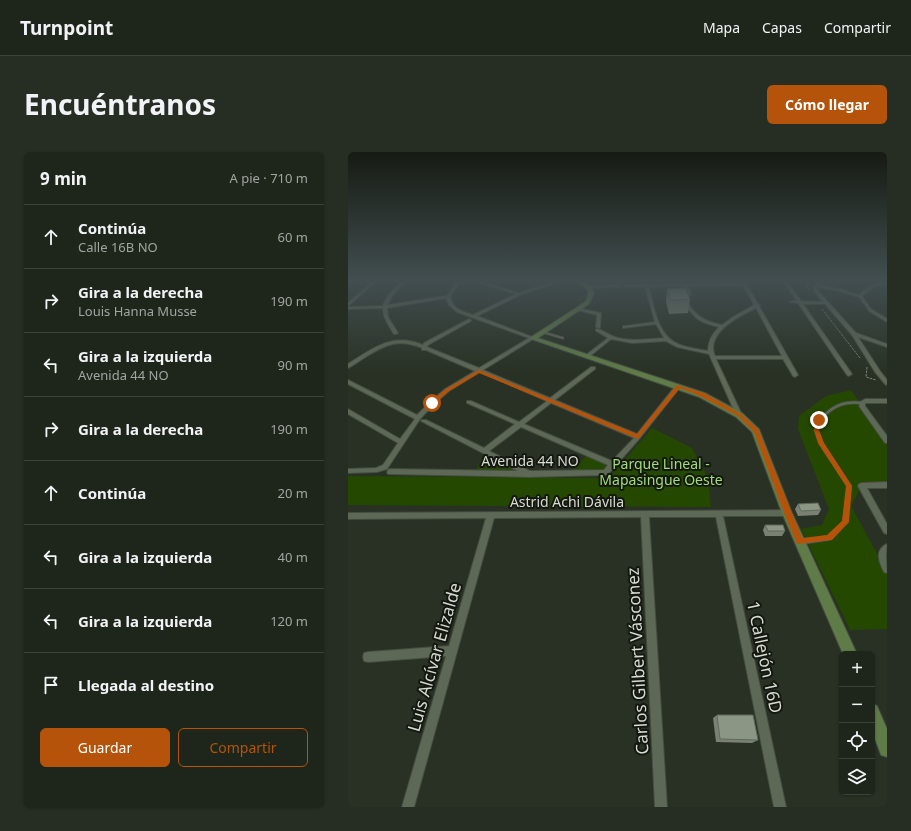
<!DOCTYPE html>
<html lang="es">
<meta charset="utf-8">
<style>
body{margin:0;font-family:"Noto Sans",sans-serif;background:#262d23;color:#f1f3f6}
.controls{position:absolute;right:12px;bottom:12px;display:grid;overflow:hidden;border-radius:6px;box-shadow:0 1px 3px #0004}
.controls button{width:36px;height:36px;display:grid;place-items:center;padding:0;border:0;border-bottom:1px solid #3c4239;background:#1e251a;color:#f1f3f6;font:20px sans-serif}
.stop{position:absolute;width:12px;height:12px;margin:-9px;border:3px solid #b45309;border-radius:50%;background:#fff}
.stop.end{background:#b45309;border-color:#fff;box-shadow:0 1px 4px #0008}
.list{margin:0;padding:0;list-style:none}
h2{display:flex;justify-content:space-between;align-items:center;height:52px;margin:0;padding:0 16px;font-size:17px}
h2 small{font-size:13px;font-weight:400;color:#a1a5a2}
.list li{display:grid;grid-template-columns:26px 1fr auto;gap:12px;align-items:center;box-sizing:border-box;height:64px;padding:0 16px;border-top:1px solid #3c4239}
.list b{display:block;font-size:15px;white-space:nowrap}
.list p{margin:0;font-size:13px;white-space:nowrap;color:#a1a5a2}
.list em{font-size:13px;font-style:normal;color:#a1a5a2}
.actions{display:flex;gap:8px;padding:12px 16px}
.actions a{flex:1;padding:9px 0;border:1px solid #b45309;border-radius:6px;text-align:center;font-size:14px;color:#b45309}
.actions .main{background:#b45309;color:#fff}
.icon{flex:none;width:22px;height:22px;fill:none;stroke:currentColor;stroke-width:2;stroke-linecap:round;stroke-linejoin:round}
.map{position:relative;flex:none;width:539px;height:655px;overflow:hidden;border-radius:6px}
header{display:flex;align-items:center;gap:24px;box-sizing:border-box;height:56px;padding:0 20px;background:#1e251a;border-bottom:1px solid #3c4239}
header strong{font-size:19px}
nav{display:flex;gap:22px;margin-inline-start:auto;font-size:14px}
.intro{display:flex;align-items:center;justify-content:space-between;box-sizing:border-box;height:96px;padding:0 24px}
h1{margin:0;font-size:28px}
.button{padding:10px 18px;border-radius:6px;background:#b45309;color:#fff;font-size:14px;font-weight:700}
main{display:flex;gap:24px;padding:0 24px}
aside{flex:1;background:#1e251a;border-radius:6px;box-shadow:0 1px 3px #0004}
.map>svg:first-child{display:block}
.green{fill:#254800}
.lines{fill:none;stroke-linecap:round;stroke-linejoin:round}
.lane-far3-casing{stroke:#444c3f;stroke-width:3}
.lane-far2-casing{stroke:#444c3f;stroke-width:4}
.lane-far1-casing{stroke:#444c3f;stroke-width:5.5}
.lane-casing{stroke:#444c3f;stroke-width:6}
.street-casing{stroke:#444c3f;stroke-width:2}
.secondary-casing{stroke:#444c3f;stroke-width:2}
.path{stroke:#7b8377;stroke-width:1;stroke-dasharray:2.5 1;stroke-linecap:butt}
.lane-far3{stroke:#5d6857;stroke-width:2}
.lane-far2{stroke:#5d6857;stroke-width:2.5}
.lane-far1{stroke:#5d6857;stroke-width:3.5}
.lane{stroke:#5d6857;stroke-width:4.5}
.street{fill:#5d6857;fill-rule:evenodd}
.secondary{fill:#5f7b48;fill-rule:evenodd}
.wall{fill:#788172}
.building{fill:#8b9685;stroke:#61695d}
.route{fill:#b45309}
.labels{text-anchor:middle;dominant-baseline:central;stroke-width:4;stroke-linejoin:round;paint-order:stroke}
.street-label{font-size:14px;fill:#d6dcd2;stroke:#141811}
.park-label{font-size:14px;fill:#a1dc78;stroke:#141811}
.near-street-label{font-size:17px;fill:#d6dcd2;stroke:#141811}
</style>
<header>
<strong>Turnpoint</strong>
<nav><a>Mapa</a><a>Capas</a><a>Compartir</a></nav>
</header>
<div class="intro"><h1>Encuéntranos</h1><a class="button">Cómo llegar</a></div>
<main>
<aside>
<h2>9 min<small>A pie · 710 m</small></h2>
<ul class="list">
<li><svg class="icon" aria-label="ahead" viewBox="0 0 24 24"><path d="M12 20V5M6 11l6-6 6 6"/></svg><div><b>Continúa</b><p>Calle 16B NO</p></div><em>60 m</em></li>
<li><svg class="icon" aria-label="right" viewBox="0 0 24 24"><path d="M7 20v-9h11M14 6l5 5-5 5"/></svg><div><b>Gira a la derecha</b><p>Louis Hanna Musse</p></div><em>190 m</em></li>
<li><svg class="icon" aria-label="left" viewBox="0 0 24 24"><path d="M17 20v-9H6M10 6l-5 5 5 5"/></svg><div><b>Gira a la izquierda</b><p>Avenida 44 NO</p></div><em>90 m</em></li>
<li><svg class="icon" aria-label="right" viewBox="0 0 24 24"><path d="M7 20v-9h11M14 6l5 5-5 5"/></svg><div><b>Gira a la derecha</b></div><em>190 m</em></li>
<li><svg class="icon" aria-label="ahead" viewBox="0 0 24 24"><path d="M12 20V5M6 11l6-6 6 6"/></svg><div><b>Continúa</b></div><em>20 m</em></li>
<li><svg class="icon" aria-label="left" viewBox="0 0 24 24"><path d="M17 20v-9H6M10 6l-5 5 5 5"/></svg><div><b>Gira a la izquierda</b></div><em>40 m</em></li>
<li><svg class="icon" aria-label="left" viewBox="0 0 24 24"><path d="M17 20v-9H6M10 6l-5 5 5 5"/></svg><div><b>Gira a la izquierda</b></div><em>120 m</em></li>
<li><svg class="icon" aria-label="arrive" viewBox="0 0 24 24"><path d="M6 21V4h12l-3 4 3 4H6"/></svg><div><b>Llegada al destino</b></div></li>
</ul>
<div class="actions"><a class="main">Guardar</a><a>Compartir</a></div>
</aside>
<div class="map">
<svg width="539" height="655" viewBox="0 0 539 655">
<rect width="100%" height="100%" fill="#283123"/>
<path class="green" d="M503,238L539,289V334H514L503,354L539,420V477L502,478L453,377L474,373L481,357L450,277L451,264L478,244Z
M304,276L344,296L360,326L363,355L0,353V324L261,326Z
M136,302L170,319L128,318Z
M239,303L261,313L258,318L224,319Z"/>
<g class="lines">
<g class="lane-far3-casing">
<path id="lane-far3" d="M194,180L215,186"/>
</g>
<g class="lane-far2-casing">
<path id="lane-far2" d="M471,269C484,254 495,249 514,251"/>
</g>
<g class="lane-far1-casing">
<path id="lane-far1" d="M472,268L468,278L473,291L501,334L497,368"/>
</g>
<g class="lane-casing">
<path id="lane" d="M454,390L481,386L497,370L498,367"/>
</g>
<g class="street-casing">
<path id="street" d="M25,129H29L0,154V151Z
M54,129H58L45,143L39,153L99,144L109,129H113L102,145C106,158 114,159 125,163L168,142L124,129H130L171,141L208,129H214L172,143L129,164L187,186L135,218L202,246L243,215H247V217L207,248L289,282L328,233L330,232L333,234L292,286L269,312L268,315L258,323L182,325L40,322L39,320L40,318L42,317L170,319L73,269L74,268H78L136,296L167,272L119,251V249H123L171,270L199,249L132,220L101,239L86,252L72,267L39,317L29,320L0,321V317L28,316L35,313L50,291L0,262V257L52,287L67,267L0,232V228L69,263L82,250L97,237L127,219L78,198H74V196C50,186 37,193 16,206C11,209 6,213 0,216V212C25,196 45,180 75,193L76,191L121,167L123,168V169L80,193L79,195L131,216L181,186L109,160L101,153L98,146L39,156L40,165L50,181L48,182H46C41,174 35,166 35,156L0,157V155L35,154C38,144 46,136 54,129ZM203,251L286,286L264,309L176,272ZM173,275L260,313L256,318L182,319L141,299Z
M393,129H397L410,152L412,153L411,154L450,223L447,225L445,224L435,207H368L394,263L393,264H389L388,263L361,202L329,195L318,189L284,191L263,187L242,204L238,203L260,186L248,179V177H250C256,179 261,183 267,185C283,190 300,187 316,186L308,172L275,176V174H277L307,170L297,135H277V133L394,131ZM395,133L406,153L385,165L374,173C357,169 350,166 340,151L337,152C347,168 354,171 371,175C364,182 360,189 360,199C350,197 339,196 330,192C309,183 306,154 301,135L336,134L339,142L341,143L343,142L340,134ZM408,156L434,204H367C357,181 391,164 408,156Z
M435,129H439L453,149L475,150L466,139L465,134L472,129H476L470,133L492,137L511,143L523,133L539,130V132L525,135L514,144L523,157L539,167V170L521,159L511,145L491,139L469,135L470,139L508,181L539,192V195L510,185L532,219L539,228V233L537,232L527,220L504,183L477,152H455L504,222L501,224L499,223L450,151L442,150L444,149H449Z
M273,133V135H272L241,136L239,135L241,134Z
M229,156L253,161L252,176L248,175L249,163L229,158Z
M517,247H539V251H518L517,252V254L539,284V291H537L511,254L512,250Z
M539,330V336H519L539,372V382L536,381L510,334L511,332L514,331Z
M439,358L442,359L443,361L442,363L439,364H375L438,655H426L368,365H301L319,655H307L293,365L146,366L66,655H54L98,504L20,510L16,509L15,505L16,501L20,500L101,494L138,366L0,367V361Z
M539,392L538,403L539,421L536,420C531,410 526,398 539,392Z"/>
</g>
<g class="secondary-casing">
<path id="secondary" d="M228,129C237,129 243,132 246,141L241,152L190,186L357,241L394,261L411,277L444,361L509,502H495L434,361L404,280L388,265L351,245L183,187V185L237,150L240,144V138Z
M524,551L529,554L539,577V605L533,603L524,579Z"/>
</g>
<path class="path" d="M461,139L459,135L463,130
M474,157L512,206
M519,215L518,225L528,228"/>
<use href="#lane-far3" class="lane-far3"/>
<use href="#lane-far2" class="lane-far2"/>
<use href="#lane-far1" class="lane-far1"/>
<use href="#lane" class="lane"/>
<use href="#street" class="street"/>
<use href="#secondary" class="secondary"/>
</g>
<path class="wall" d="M319,137L342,147L340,161L321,162L318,150Z
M450,352L473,358L470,363L450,364L447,357Z
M417,373L437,379L434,384H417L415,378Z
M369,563L410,588L404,591L368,590L365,566Z"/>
<path class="building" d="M337,136L342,147L323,148L319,137Z
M470,351L473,358L453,359L450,352Z
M417,373H435L437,379H420Z
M369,563H405L410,588L372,587Z"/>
<linearGradient id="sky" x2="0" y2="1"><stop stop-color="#161b13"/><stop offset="0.58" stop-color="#424e50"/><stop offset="1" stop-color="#424e50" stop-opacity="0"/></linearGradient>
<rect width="539" height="221" fill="url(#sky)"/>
<path class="route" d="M131,218L289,282L329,233L356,241L393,262L410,277L454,386L479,383L494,369L498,334L470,291L466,278L469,267H473L471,278L476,291L504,334L501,370L484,388L449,392L436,361L406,280L390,264L352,244L332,236L290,287L131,221L101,239L86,252L81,251L98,237Z"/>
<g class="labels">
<g class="street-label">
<text x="182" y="308">Avenida 44 NO</text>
<text x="219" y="349">Astrid Achi Dávila</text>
</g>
<g class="park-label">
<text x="313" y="311">Parque Lineal -<tspan x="313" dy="16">Mapasingue Oeste</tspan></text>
</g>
<g class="near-street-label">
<text transform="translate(86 505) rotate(-74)">Luis Alcívar Elizalde</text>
<text transform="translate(417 505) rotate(78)">1 Callejón 16D</text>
<text transform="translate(289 509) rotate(-93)">Carlos Gilbert Vásconez</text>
</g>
</g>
</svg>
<div class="controls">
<button>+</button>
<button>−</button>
<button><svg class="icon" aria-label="locate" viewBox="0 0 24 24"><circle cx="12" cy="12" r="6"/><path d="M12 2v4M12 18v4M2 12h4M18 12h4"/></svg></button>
<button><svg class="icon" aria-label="layers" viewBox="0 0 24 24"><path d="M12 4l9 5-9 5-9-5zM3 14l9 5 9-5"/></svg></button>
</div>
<div class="stop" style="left:84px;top:251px"></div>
<div class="stop end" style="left:471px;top:268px"></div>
</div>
</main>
